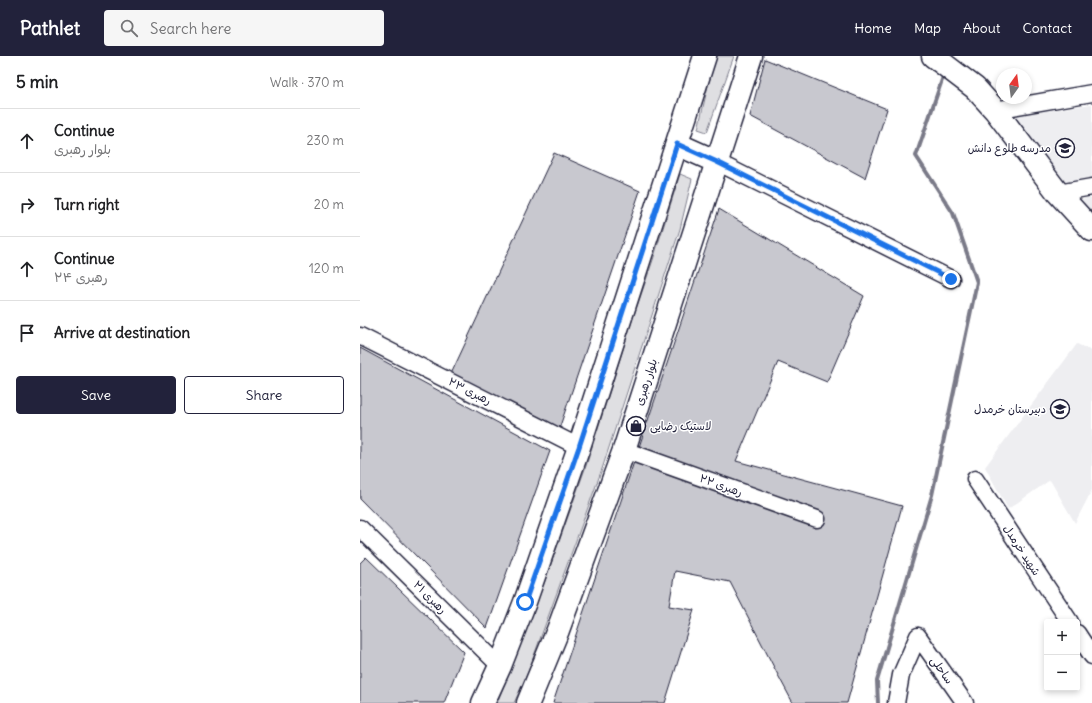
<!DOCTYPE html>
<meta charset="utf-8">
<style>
body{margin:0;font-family:Delius,"Playpen Sans Arabic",sans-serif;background:#f6f6f6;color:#202124}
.controls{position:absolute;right:12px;bottom:12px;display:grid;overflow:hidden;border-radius:4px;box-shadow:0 2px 6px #0003}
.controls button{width:36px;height:36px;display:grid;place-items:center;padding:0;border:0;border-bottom:1px solid #e0e0e0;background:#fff;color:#202124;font:20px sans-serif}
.compass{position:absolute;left:636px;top:12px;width:36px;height:36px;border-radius:50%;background:#fff;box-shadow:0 2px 6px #0003;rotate:14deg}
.stop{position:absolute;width:12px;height:12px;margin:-9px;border:3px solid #1a73e8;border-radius:50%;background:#fff}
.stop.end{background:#1a73e8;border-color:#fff;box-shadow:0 1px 4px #0008}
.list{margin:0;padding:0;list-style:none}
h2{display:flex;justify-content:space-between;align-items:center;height:52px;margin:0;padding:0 16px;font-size:17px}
h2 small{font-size:13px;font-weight:400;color:#757577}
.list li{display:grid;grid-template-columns:26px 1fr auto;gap:12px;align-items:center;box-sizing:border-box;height:64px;padding:0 16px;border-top:1px solid #e0e0e0}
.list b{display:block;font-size:15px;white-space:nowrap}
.list p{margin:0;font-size:13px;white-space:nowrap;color:#757577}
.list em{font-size:13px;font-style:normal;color:#757577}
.actions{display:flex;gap:8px;padding:12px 16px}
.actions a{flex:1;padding:9px 0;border:1px solid #22223b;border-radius:4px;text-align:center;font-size:14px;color:#22223b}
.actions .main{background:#22223b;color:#fff}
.icon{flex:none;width:22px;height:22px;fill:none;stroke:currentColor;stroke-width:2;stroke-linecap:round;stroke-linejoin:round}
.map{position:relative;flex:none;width:732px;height:647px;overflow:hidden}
header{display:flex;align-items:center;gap:24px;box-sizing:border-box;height:56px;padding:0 20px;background:#22223b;color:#fff}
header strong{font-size:19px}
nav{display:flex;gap:22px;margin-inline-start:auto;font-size:14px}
.search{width:280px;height:36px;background:#f6f6f6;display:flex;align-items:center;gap:10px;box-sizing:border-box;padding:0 14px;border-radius:4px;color:#757577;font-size:15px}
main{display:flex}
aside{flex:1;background:#fff}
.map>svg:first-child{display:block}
.built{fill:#eeeef1}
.green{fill:#dfdfe2;stroke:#80808e}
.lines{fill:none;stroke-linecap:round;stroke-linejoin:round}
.stream{stroke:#7a7a88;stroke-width:4}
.building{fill:#c8c8cf;stroke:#22223b}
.street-casing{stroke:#22223b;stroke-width:19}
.secondary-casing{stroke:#22223b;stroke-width:25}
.primary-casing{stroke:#22223b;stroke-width:25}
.street{stroke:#fff;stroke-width:16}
.secondary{stroke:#fff;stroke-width:22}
.primary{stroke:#fff;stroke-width:22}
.route{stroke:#1a73e8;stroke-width:5}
.labels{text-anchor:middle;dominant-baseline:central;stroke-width:3;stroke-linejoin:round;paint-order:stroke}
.poi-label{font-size:11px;fill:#22223b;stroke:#fff;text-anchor:end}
.street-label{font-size:11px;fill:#22223b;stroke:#fff}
</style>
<header>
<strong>Pathlet</strong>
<div class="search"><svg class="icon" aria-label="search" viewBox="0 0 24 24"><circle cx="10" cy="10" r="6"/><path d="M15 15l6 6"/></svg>Search here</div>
<nav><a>Home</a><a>Map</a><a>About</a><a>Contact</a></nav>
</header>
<main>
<aside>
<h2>5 min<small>Walk · 370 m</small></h2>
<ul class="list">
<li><svg class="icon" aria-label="ahead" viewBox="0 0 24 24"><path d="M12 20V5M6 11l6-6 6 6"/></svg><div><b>Continue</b><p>بلوار رهبری</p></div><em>230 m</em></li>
<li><svg class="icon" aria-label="right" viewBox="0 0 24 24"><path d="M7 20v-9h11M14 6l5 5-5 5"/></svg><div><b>Turn right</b></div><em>20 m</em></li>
<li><svg class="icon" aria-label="ahead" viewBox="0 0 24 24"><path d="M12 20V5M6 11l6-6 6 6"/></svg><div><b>Continue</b><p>رهبری ۲۴</p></div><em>120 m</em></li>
<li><svg class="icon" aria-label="arrive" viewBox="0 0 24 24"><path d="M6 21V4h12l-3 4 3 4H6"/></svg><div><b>Arrive at destination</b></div></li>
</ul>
<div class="actions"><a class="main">Save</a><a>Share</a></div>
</aside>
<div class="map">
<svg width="732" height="647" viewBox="0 0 732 647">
<rect width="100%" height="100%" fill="#fff"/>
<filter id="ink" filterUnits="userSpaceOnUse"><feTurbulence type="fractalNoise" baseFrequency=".025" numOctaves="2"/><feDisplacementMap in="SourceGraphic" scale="8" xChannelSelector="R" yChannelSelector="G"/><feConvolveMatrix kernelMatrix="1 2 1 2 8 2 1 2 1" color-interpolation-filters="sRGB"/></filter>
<g filter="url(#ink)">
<path class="built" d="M732,48V123L706,128L653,60Z
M732,141V158L720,144Z
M717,288L732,295V434L715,467L690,424L648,453L625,411Z"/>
<path class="green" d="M357,0H374L347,76L338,73L350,21Z
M320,118L332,123L320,173L242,413L168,616L154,647H137L185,525L226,410L272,265L293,204Z"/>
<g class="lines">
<path class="stream" d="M518,647L517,625L572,439L617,226L593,157L556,100L584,18"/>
</g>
<path class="building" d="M405,3L527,53L505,122L390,60Z
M194,97L280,135L198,376L91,318Z
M359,153L504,240L467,326L418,306L376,405L542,450L487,647H433L419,621L370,526L315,515L309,550L334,554L305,647H193Z
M0,292L190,395L127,572L0,443Z
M6,501L104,596L84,647H0V507Z"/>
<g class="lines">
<g class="street-casing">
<path id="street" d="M635,54L732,37
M357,106L591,223
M698,137L732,131
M0,280L219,391
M264,394L457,463
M615,423L710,566
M0,472L140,610
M717,577L732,600
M558,580L605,647
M536,647L541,619L558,580"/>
</g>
<g class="secondary-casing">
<path id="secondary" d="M573,0L615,32L635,54L698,137L732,174"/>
</g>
<g class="primary-casing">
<path id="primary" d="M317,88L357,106
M123,647L140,610L165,546L219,391L345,0
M168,647L198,574L264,394L391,0"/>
</g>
<use href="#street" class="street"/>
<use href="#secondary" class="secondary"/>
<use href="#primary" class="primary"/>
</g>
</g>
<g class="lines" filter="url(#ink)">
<path class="route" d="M165,546L219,391L317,88L357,106L591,223"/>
</g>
<defs>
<g id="school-ring" transform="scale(1)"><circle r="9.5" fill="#fff" stroke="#22223b" stroke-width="1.5"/><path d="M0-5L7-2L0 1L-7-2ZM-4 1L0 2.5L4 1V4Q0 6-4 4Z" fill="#22223b"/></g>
<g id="shop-ring" transform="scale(1)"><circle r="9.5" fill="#fff" stroke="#22223b" stroke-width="1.5"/><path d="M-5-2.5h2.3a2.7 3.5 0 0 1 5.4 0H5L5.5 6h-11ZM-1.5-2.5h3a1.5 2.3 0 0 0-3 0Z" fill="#22223b"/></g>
</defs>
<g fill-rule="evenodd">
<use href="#school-ring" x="705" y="92"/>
<use href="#school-ring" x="700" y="353"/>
<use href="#shop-ring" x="276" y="370"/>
</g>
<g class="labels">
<g class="poi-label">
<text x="691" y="92">مدرسه طلوع دانش</text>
<text x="686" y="353">دبیرستان خرمدل</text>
<text x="290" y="370" text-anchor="start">لاستیک رضایی</text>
</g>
<g class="street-label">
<text transform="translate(286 326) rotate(-72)">بلوار رهبری</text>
<text transform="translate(110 335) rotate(27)">رهبری ۲۳</text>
<text transform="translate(361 429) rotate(20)">رهبری ۲۲</text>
<text transform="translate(662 494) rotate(57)">شهید خرمدل</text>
<text transform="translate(70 541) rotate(45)">رهبری ۲۱</text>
<text transform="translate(582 614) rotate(55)">ساحلی</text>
</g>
</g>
</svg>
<div class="controls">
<button>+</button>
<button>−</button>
</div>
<svg class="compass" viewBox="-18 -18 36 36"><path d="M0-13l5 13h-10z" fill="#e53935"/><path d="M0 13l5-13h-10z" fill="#757577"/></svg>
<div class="stop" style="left:165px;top:546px"></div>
<div class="stop end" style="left:591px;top:223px"></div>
</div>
</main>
